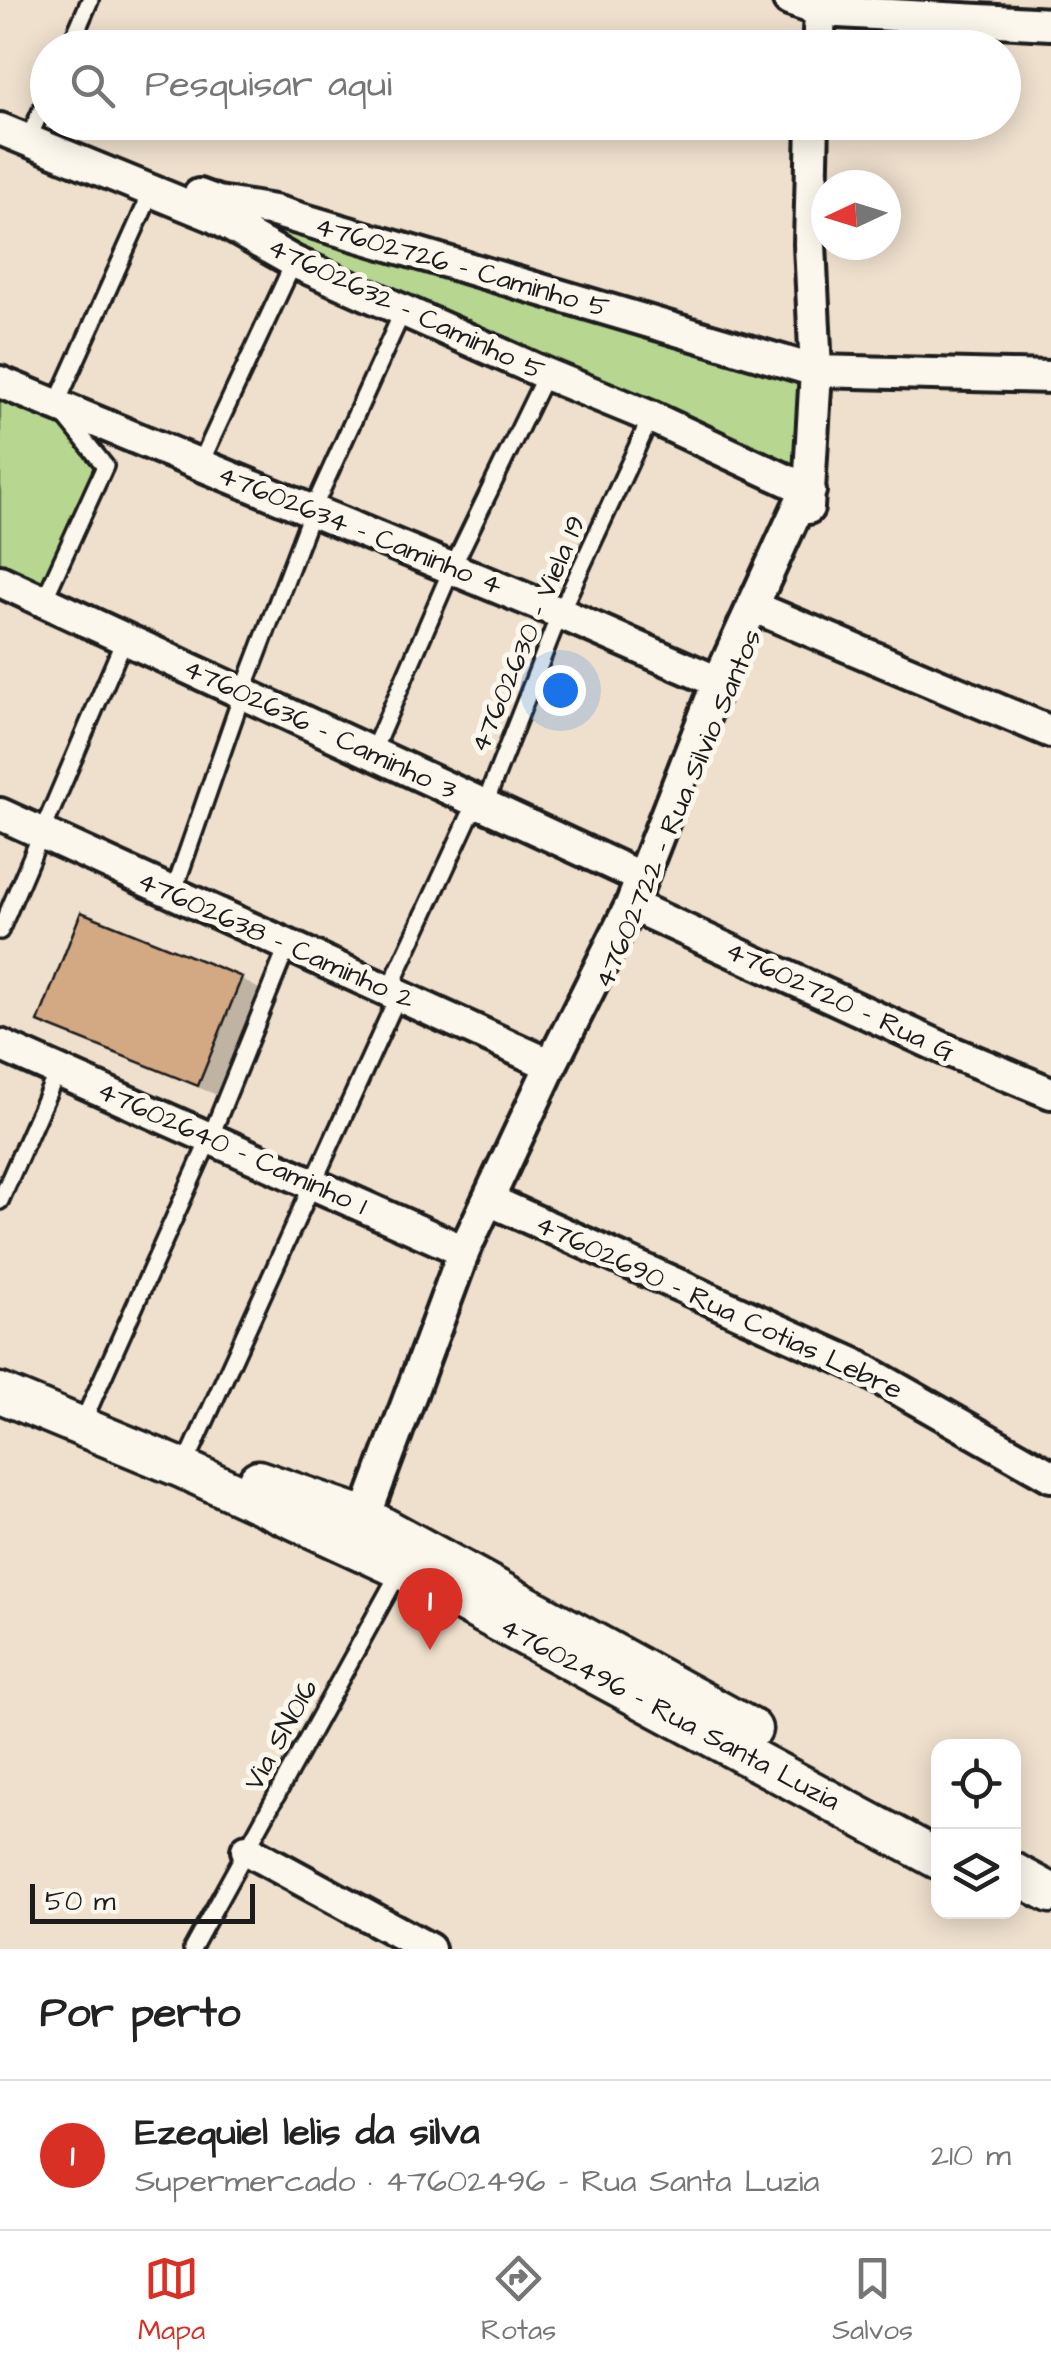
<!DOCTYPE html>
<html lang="pt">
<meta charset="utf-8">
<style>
body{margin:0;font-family:"Architects Daughter",sans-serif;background:#f2f2f2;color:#222}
.controls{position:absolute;right:30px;bottom:30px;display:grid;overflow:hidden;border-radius:20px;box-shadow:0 5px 25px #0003}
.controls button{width:90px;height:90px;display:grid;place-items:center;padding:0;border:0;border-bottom:2px solid #e0e0e0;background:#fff;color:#222;font:50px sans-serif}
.compass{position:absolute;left:811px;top:170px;width:90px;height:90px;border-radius:50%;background:#fff;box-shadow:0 5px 25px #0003;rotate:266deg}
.scale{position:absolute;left:30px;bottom:25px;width:225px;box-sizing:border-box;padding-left:10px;border:5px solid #1c1c1c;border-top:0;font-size:28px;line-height:35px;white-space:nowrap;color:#1c1c1c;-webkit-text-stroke:8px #fbf7ec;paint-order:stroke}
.you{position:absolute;left:560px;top:690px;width:35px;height:35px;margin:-25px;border:8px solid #fff;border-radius:50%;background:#1a73e8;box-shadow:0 0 0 15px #1a73e833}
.badge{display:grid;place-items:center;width:65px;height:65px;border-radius:50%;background:#d93025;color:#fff;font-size:32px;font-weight:700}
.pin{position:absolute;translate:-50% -82px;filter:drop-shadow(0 2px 5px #0008)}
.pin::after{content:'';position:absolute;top:52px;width:35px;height:30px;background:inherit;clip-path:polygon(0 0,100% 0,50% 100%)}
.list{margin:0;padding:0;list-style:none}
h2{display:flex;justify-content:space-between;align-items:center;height:130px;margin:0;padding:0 40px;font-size:42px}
h2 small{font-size:32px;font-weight:400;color:#767676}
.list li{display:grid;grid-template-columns:65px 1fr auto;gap:30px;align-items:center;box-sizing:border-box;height:150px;padding:0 40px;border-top:2px solid #e0e0e0}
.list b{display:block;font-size:38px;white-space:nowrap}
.list p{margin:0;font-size:32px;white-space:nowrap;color:#767676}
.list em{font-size:32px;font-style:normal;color:#767676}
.icon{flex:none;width:55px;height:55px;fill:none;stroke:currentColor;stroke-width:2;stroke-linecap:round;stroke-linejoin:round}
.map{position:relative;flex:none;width:1051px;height:1949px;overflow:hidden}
.search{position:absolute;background:#fff;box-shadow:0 5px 25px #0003;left:30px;right:30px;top:30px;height:110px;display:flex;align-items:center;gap:25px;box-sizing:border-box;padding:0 35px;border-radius:55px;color:#767676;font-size:38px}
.sheet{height:280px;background:#fff}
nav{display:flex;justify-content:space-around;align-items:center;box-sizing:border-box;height:140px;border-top:2px solid #e0e0e0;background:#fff;font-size:28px;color:#767676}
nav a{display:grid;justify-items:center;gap:5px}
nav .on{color:#d93025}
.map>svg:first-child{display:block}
.green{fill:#b7d791;stroke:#6a7a56;stroke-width:2.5}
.shadow{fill:#0003}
.building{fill:#d3a984;stroke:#1c1c1c;stroke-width:2.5}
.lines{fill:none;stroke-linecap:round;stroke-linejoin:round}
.service-casing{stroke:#1c1c1c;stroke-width:22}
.minor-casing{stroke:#1c1c1c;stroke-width:38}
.tertiary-casing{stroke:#1c1c1c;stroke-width:45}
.service{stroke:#fbf7ec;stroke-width:15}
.minor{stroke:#fbf7ec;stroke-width:30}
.tertiary{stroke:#fbf7ec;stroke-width:38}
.labels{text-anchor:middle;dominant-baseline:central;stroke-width:10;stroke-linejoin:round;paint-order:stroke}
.street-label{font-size:28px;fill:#1c1c1c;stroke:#fbf7ec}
</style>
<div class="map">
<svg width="1051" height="1949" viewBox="0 0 1051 1949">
<rect width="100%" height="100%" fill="#efe0cd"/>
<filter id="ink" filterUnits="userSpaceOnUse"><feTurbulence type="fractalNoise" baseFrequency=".01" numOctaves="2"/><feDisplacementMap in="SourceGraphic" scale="20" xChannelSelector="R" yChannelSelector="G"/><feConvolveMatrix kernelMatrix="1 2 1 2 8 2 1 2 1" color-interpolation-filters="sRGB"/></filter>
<g filter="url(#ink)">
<path class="green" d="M213,195L816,371L810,491L403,311Z
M0,382L56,405L105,466L44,600L0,581Z"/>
<path class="shadow" d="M241,979L259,989L217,1095L59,1031L41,1021Z"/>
<path class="building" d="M81,912L242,977L198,1086L38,1022Z"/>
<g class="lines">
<g class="service-casing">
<path id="service" d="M69,48L90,0
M27,142L48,95
M200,464L294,262
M44,600L105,466L56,405L152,191
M372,753L452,568L546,374
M173,893L243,692L312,511L403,311
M0,931L125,638
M0,1201L58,1070
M82,1424L210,1138L288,945
M184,1468L398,996L396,975L470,815L484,806L560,613L651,417
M192,1949L402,1567"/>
</g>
<g class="minor-casing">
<path id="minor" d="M789,0L821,11L1051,24
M818,48L821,0
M0,129L213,216L294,262L546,374L651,417L810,491L799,505L718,682L631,905L551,1065L464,1251L365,1517
M199,195L218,202L274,211L816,371L1051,377
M0,382L560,613L718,682
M808,508L816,371L810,244L813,122
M0,581L640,877
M754,607L1051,732
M0,814L551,1065
M631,905L947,1050L1051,1093
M0,1045L464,1251
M489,1200L854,1364L1051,1476
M247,1850L429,1949"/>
</g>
<g class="tertiary-casing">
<path id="tertiary" d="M0,1393L184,1469L401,1569L938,1859
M258,1480L365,1517L752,1729
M1014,1873L1051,1893"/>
</g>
<use href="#service" class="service"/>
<use href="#minor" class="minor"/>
<use href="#tertiary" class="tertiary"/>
</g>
</g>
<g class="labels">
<g class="street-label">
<text transform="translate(462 267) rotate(16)">47602726 - Caminho 5</text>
<text transform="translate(406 309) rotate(25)">47602632 - Caminho 5</text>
<text transform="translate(360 530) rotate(22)">47602634 - Caminho 4</text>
<text transform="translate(528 634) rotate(-67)">47602630 - Viela 19</text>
<text transform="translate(320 729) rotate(25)">47602636 - Caminho 3</text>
<text transform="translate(678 809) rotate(-67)">47602722 - Rua Silvio Santos</text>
<text transform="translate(276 940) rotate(24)">47602638 - Caminho 2</text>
<text transform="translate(840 1001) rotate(25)">47602720 - Rua G</text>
<text transform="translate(232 1148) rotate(24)">47602640 - Caminho 1</text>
<text transform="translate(719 1307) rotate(25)">47602690 - Rua Cotias Lebre</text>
<text transform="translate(670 1714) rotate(28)">47602496 - Rua Santa Luzia</text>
<text transform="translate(281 1735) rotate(-61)">Via SN016</text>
</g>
</g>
</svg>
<div class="controls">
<button><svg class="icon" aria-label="locate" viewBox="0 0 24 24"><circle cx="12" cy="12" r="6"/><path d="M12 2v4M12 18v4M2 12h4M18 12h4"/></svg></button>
<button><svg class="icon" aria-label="layers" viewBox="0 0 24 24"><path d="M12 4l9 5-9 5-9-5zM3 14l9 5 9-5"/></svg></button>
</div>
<svg class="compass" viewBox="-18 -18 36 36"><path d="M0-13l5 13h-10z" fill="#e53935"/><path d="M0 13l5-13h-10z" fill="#767676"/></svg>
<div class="scale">50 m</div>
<div class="you"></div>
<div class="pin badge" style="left:430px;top:1650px">1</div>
<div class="search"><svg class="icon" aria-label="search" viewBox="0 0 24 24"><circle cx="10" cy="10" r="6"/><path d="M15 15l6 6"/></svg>Pesquisar aqui</div>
</div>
<section class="sheet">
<h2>Por perto<small></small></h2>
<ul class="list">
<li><span class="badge">1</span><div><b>Ezequiel lelis da silva</b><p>Supermercado · 47602496 - Rua Santa Luzia</p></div><em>210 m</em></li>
</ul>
</section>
<nav>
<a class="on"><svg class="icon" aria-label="map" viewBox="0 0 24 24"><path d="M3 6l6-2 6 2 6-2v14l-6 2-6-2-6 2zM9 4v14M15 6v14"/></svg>Mapa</a>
<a><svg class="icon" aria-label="directions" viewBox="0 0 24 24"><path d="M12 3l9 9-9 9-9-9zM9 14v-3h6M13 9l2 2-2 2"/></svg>Rotas</a>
<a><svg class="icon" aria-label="saved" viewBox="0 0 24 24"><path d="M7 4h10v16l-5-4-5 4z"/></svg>Salvos</a>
</nav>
